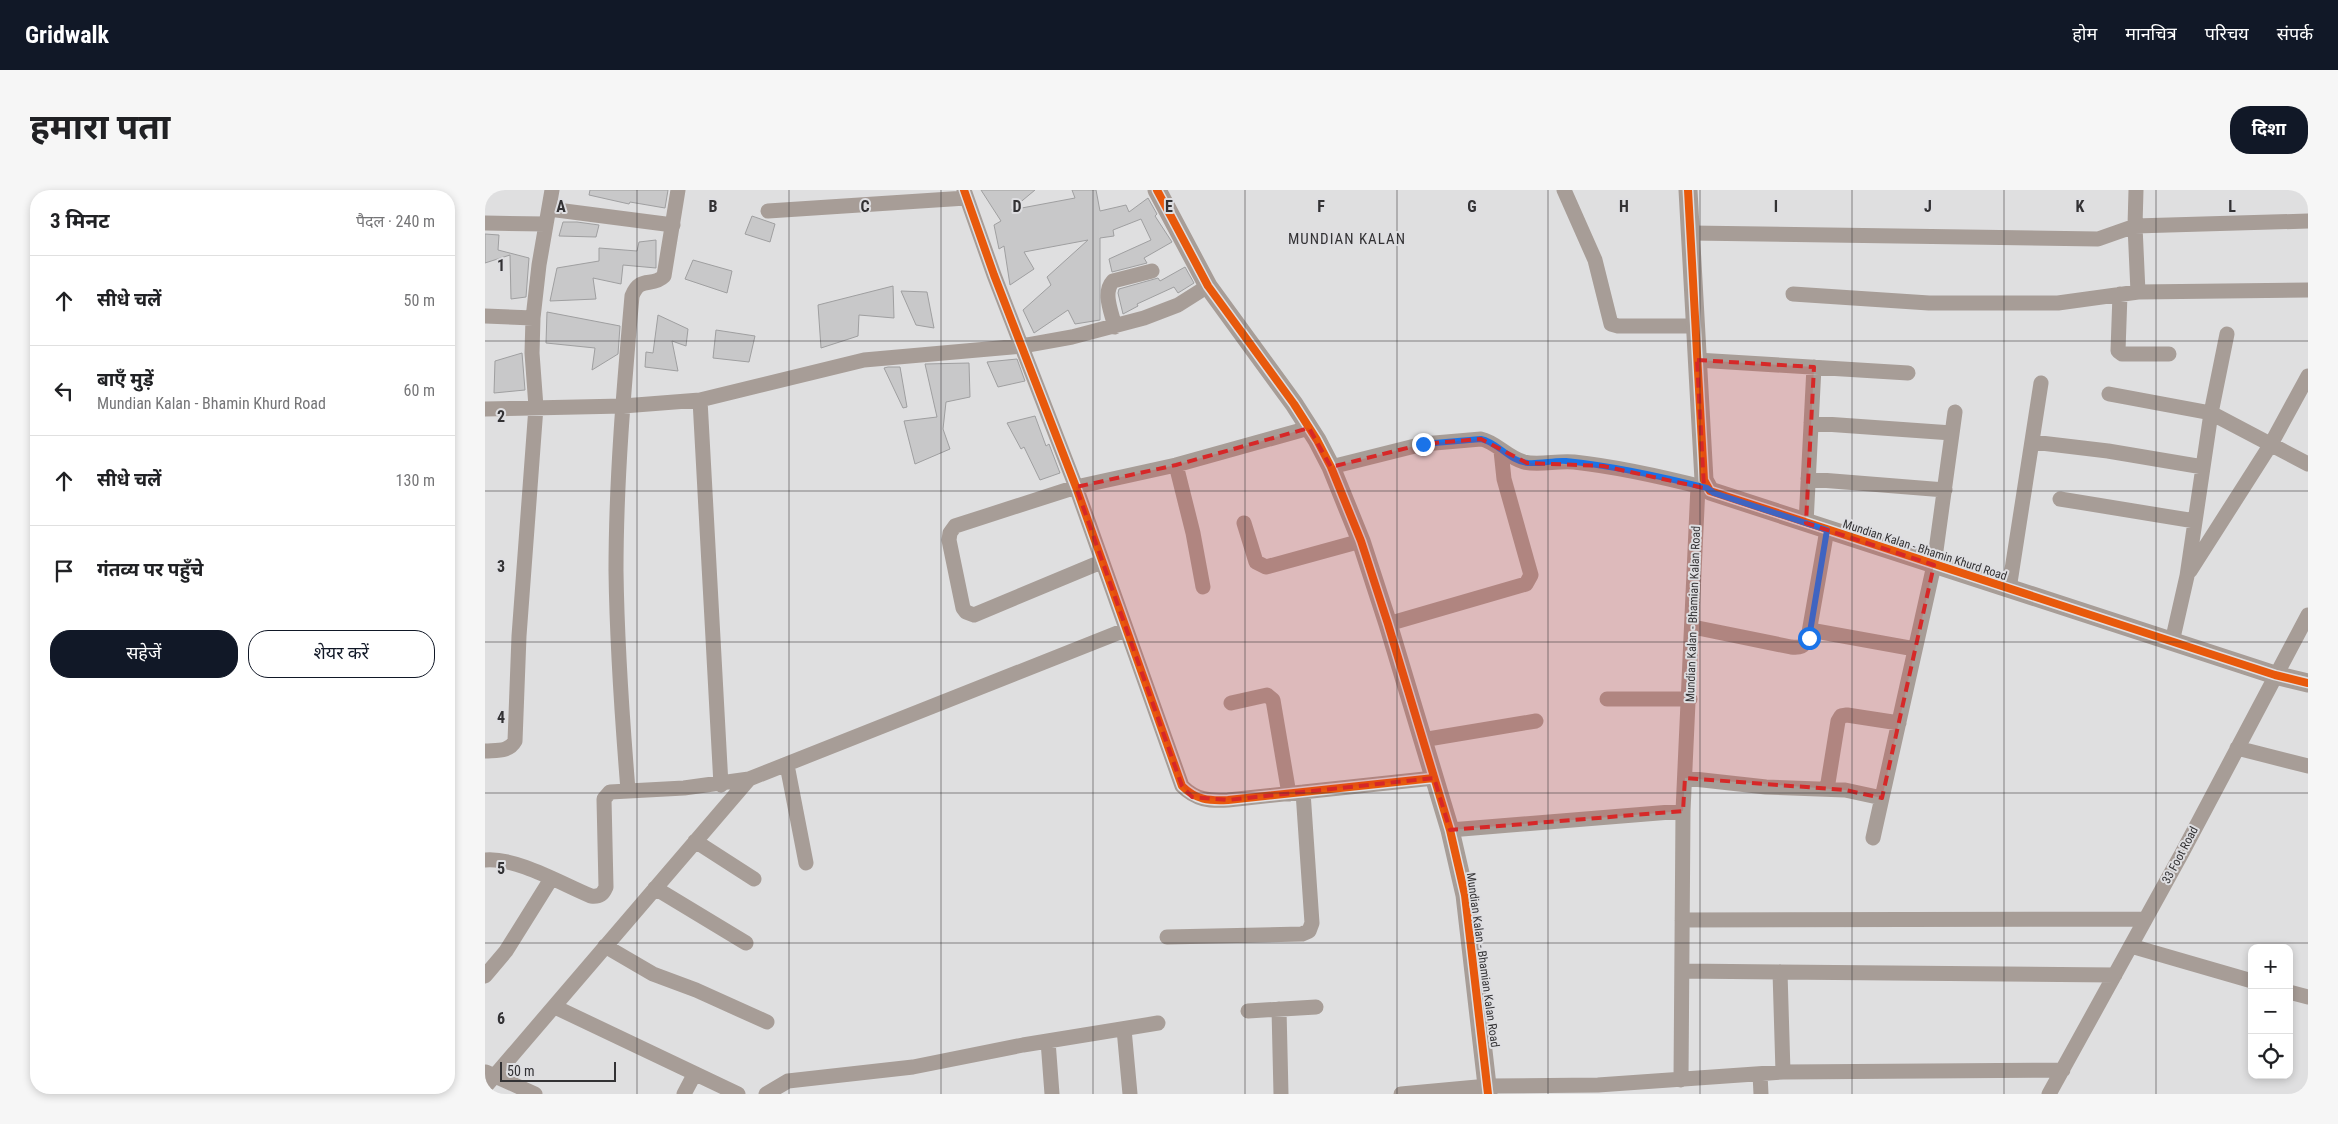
<!DOCTYPE html>
<html lang="hi">
<meta charset="utf-8">
<style>
body{margin:0;font-family:"Roboto Condensed","Noto Sans Devanagari",sans-serif;background:#f6f6f6;color:#202124}
.controls{position:absolute;right:15px;bottom:15px;display:grid;overflow:hidden;border-radius:10px;box-shadow:0 2px 8px #0003}
.controls button{width:45px;height:45px;display:grid;place-items:center;padding:0;border:0;border-bottom:1px solid #e0e0e0;background:#fff;color:#202124;font:25px sans-serif}
.scale{position:absolute;left:15px;bottom:12px;width:116px;box-sizing:border-box;padding-left:5px;border:2px solid #333234;border-top:0;font-size:14px;line-height:18px;white-space:nowrap;color:#333234;-webkit-text-stroke:4px #dedee1;paint-order:stroke}
.stop{position:absolute;width:15px;height:15px;margin:-11px;border:4px solid #1a73e8;border-radius:50%;background:#fff}
.stop.end{background:#1a73e8;border-color:#fff;box-shadow:0 1px 5px #0008}
.list{margin:0;padding:0;list-style:none}
h2{display:flex;justify-content:space-between;align-items:center;height:65px;margin:0;padding:0 20px;font-size:21px}
h2 small{font-size:16px;font-weight:400;color:#757577}
.list li{display:grid;grid-template-columns:32px 1fr auto;gap:15px;align-items:center;box-sizing:border-box;height:90px;padding:0 20px;border-top:1px solid #e0e0e0}
.list b{display:block;font-size:19px;white-space:nowrap}
.list p{margin:0;font-size:16px;white-space:nowrap;color:#757577}
.list em{font-size:16px;font-style:normal;color:#757577}
.actions{display:flex;gap:10px;padding:15px 20px}
.actions a{flex:1;padding:11px 0;border:1px solid #111827;border-radius:20px;text-align:center;font-size:18px;color:#111827}
.actions .main{background:#111827;color:#fff}
.icon{flex:none;width:28px;height:28px;fill:none;stroke:currentColor;stroke-width:2;stroke-linecap:round;stroke-linejoin:round}
.map{position:relative;flex:none;width:1823px;height:904px;overflow:hidden;border-radius:20px}
header{display:flex;align-items:center;gap:30px;box-sizing:border-box;height:70px;padding:0 25px;background:#111827;color:#fff}
header strong{font-size:24px}
nav{display:flex;gap:28px;margin-inline-start:auto;font-size:18px}
.intro{display:flex;align-items:center;justify-content:space-between;box-sizing:border-box;height:120px;padding:0 30px}
h1{margin:0;font-size:35px}
.button{padding:12px 22px;border-radius:20px;background:#111827;color:#fff;font-size:18px;font-weight:700}
main{display:flex;gap:30px;padding:0 30px}
aside{flex:1;background:#fff;border-radius:20px;box-shadow:0 2px 8px #0003}
.map>svg:first-child{display:block}
.building{fill:#c8c8c9;stroke:#9f9fa0}
.lines{fill:none;stroke-linecap:round;stroke-linejoin:round}
.minor{stroke:#a79d97;stroke-width:15}
.tertiary{stroke:#a79d97;stroke-width:19}
.cycleway-casing{stroke:#dedee1;stroke-width:11}
.cycleway{stroke:#e8590c;stroke-width:8}
.route{stroke:#1a73e8;stroke-width:6}
.marked{fill:#d62828;fill-opacity:0.2;stroke:#d62828;stroke-width:4;stroke-dasharray:10 6;stroke-linejoin:round}
.grid{fill:none;stroke:#333234;stroke-width:1;stroke-opacity:0.55}
.labels{text-anchor:middle;dominant-baseline:central;stroke-width:4;stroke-linejoin:round;paint-order:stroke}
.street-label{font-size:12px;fill:#333234;stroke:#dedee1}
.quarter-label{font-size:15px;letter-spacing:1px;fill:#333234;stroke:#dedee1}
.grid-label{font-size:16px;text-anchor:middle;font-weight:bold;fill:#333234;stroke:#dedee1;stroke-width:4;stroke-linejoin:round;paint-order:stroke}
</style>
<header>
<strong>Gridwalk</strong>
<nav><a>होम</a><a>मानचित्र</a><a>परिचय</a><a>संपर्क</a></nav>
</header>
<div class="intro"><h1>हमारा पता</h1><a class="button">दिशा</a></div>
<main>
<aside>
<h2>3 मिनट<small>पैदल · 240 m</small></h2>
<ul class="list">
<li><svg class="icon" aria-label="ahead" viewBox="0 0 24 24"><path d="M12 20V5M6 11l6-6 6 6"/></svg><div><b>सीधे चलें</b></div><em>50 m</em></li>
<li><svg class="icon" aria-label="left" viewBox="0 0 24 24"><path d="M17 20v-9H6M10 6l-5 5 5 5"/></svg><div><b>बाएँ मुड़ें</b><p>Mundian Kalan - Bhamin Khurd Road</p></div><em>60 m</em></li>
<li><svg class="icon" aria-label="ahead" viewBox="0 0 24 24"><path d="M12 20V5M6 11l6-6 6 6"/></svg><div><b>सीधे चलें</b></div><em>130 m</em></li>
<li><svg class="icon" aria-label="arrive" viewBox="0 0 24 24"><path d="M6 21V4h12l-3 4 3 4H6"/></svg><div><b>गंतव्य पर पहुँचे</b></div></li>
</ul>
<div class="actions"><a class="main">सहेजें</a><a>शेयर करें</a></div>
</aside>
<div class="map">
<svg width="1823" height="904" viewBox="0 0 1823 904">
<rect width="100%" height="100%" fill="#dfdfe0"/>
<path class="building" d="M105,0H183L180,18L145,12L144,14L104,5Z
M496,0H550L526,20L590,8L587,0H611L615,21L641,15L644,22L663,8L672,24L670,26L687,52L659,68L662,73L627,82L624,69L666,50L656,29L628,40L629,46L615,48V130L590,134L583,120L549,143L538,120L566,95L562,87L603,50L539,62L549,79L525,95L519,56L514,59L509,35L516,31Z
M267,26L290,34L285,52L260,44Z
M78,32H92L114,35L111,47L74,46Z
M0,44L14,45L13,60L44,68L41,107L26,109L25,65L0,73Z
M171,50V78L138,75L136,94L108,88L111,109L65,111L72,78L114,71V58L152,61L154,52Z
M208,70L247,81L242,103L200,89Z
M700,77L709,93L693,103L689,97L652,114L653,116L638,124L633,103L634,99L673,88L675,91Z
M408,96L409,128L374,125L373,146L336,158L333,115Z
M416,101L442,102L449,138L431,135Z
M62,122L135,136L133,164L107,180L110,158L61,153Z
M173,125L203,139L201,156L187,151L193,181L160,177L161,162L168,163Z
M231,140L270,146L264,172L228,168Z
M37,163L40,200L9,203L10,171Z
M532,169L540,191L513,197L502,172Z
M484,173L485,207L461,212L458,239L465,259L430,274L419,231L452,227L440,174Z
M403,177H415L422,217L418,218L399,178Z
M550,226L561,256L564,254L575,283L555,290L539,257L536,259L522,233Z"/>
<g class="lines">
<path class="minor" d="M479,0L509,85L591,297L697,596C711,610 724,611 743,610L949,588
M1079,0L1110,70L1126,134L1133,136H1210
M1651,0L1650,36L1653,102
M64,19L188,35
M283,21L481,8
M0,33L61,34
M1206,43L1613,49L1650,36L1823,31
M1308,104L1444,113H1573L1653,102L1823,100
M1635,104L1633,161L1637,164H1684
M0,126L48,128
M630,137C627,123 617,103 628,91L667,81
M1212,170L1423,183
M1624,204L1726,223L1742,144
M215,210L236,595
M0,219L138,216L215,210L379,170L537,156L587,147L659,128L693,115L723,96
M1326,233L1467,243
M1547,252L1623,261L1718,277
M691,275L708,343L718,397
M846,277L938,254L996,249C1011,252 1022,267 1039,272C1054,276 1073,270 1089,272C1134,277 1178,287 1221,298
M1323,289L1460,300
M1575,309L1710,331
M759,333L771,372L781,377L876,351
M1321,333L1329,177
M616,372L489,425L481,422L478,418L464,350L465,343L470,336L591,297L691,275L824,238
M1705,381L1786,254L1823,186
M1524,399L1556,193
M903,434L1041,394L1046,385L1019,289L1016,261
M1208,437L1306,457C1315,458 1319,457 1323,448L1342,340
M1325,440L1430,459
M1687,452L1702,386L1726,223L1823,274
M1122,509H1205
M746,513L782,505L788,510L804,604
M937,550L1051,531
M1752,558L1823,576
M0,561C12,560 24,562 30,551L34,446L51,217L47,163L48,128L54,75L67,0
M302,575L321,673
M1200,588L1281,597L1360,600L1397,608
M1342,599L1353,531L1356,526L1362,525L1414,533
M143,600C137,527 132,454 131,381C131,289 139,197 147,106C155,85 167,98 179,86L193,0
M965,640L1198,621L1213,296
M1388,648L1449,375L1470,222
M210,651L269,689
M0,670C31,667 77,694 106,706C115,707 118,704 121,697L119,609L125,602L199,598L264,589
M170,698L261,753
M1197,730L1660,729
M682,747L817,744L824,741L827,733L818,602
M120,756L168,784L211,800L282,832
M1646,756L1767,791
M1197,781L1630,785
M1295,782L1298,882
M0,786L21,761L66,689
M1804,802L1823,807
M70,817L253,904
M794,819L796,904
M763,821L831,817
M639,839L645,904
M563,851L567,904
M1,882L50,904
M1275,884L1276,904
M1196,890L1198,621
M0,897L264,589L640,440
M199,904L209,885
M281,904L303,891L428,877L538,855L673,833
M916,904L1003,896L1113,895L1298,882L1578,880
M1564,904L1697,663L1823,425"/>
<path class="tertiary" d="M672,0L723,96L809,214L832,250L846,277L876,351L903,434L965,640L980,705L1003,904
M1203,0L1219,290L1225,301L1790,485L1823,493"/>
<g class="cycleway-casing">
<path id="cycleway" d="M479,0L509,85L591,297L697,596C711,610 724,611 743,610L949,588
M672,0L723,96L809,214L832,250L846,277L876,351L903,434L965,640L980,705L1003,904
M1203,0L1219,290L1225,301L1790,485L1823,493"/>
</g>
<use href="#cycleway" class="cycleway"/>
</g>
<g class="lines">
<path class="route" d="M938,254L996,249C1013,252 1023,271 1043,273C1056,274 1069,270 1081,271C1129,276 1175,286 1222,298L1229,303L1342,340L1324,448"/>
</g>
<path class="marked" d="M1212,170L1329,177L1321,333L1449,375L1397,608L1360,600L1200,588L1198,621L965,640L949,588L743,610L707,607L697,596L591,297L691,275L824,238L846,277L938,254L996,249L1042,273L1118,276L1219,298Z"/>
<path class="grid" d="M152,0V904M304,0V904M456,0V904M608,0V904M760,0V904M912,0V904M1063,0V904M1215,0V904M1367,0V904M1519,0V904M1671,0V904M0,151H1823M0,301H1823M0,452H1823M0,603H1823M0,753H1823"/>
<g class="labels">
<g class="street-label">
<text transform="translate(1440 360) rotate(18)">Mundian Kalan - Bhamin Khurd Road</text>
<text transform="translate(1208 424) rotate(-88)">Mundian Kalan - Bhamian Kalan Road</text>
<text transform="translate(1695 665) rotate(-62)">33 Foot Road</text>
<text transform="translate(998 770) rotate(82)">Mundian Kalan - Bhamian Kalan Road</text>
</g>
<g class="quarter-label">
<text x="862" y="49">MUNDIAN KALAN</text>
</g>
</g>
<g class="grid-label">
<text x="76" y="22">A</text>
<text x="228" y="22">B</text>
<text x="380" y="22">C</text>
<text x="532" y="22">D</text>
<text x="684" y="22">E</text>
<text x="836" y="22">F</text>
<text x="987" y="22">G</text>
<text x="1139" y="22">H</text>
<text x="1291" y="22">I</text>
<text x="1443" y="22">J</text>
<text x="1595" y="22">K</text>
<text x="1747" y="22">L</text>
<text x="16" y="81">1</text>
<text x="16" y="232">2</text>
<text x="16" y="382">3</text>
<text x="16" y="533">4</text>
<text x="16" y="684">5</text>
<text x="16" y="834">6</text>
</g>
</svg>
<div class="controls">
<button>+</button>
<button>−</button>
<button><svg class="icon" aria-label="locate" viewBox="0 0 24 24"><circle cx="12" cy="12" r="6"/><path d="M12 2v4M12 18v4M2 12h4M18 12h4"/></svg></button>
</div>
<div class="scale">50 m</div>
<div class="stop" style="left:1324px;top:448px"></div>
<div class="stop end" style="left:938px;top:254px"></div>
</div>
</main>
